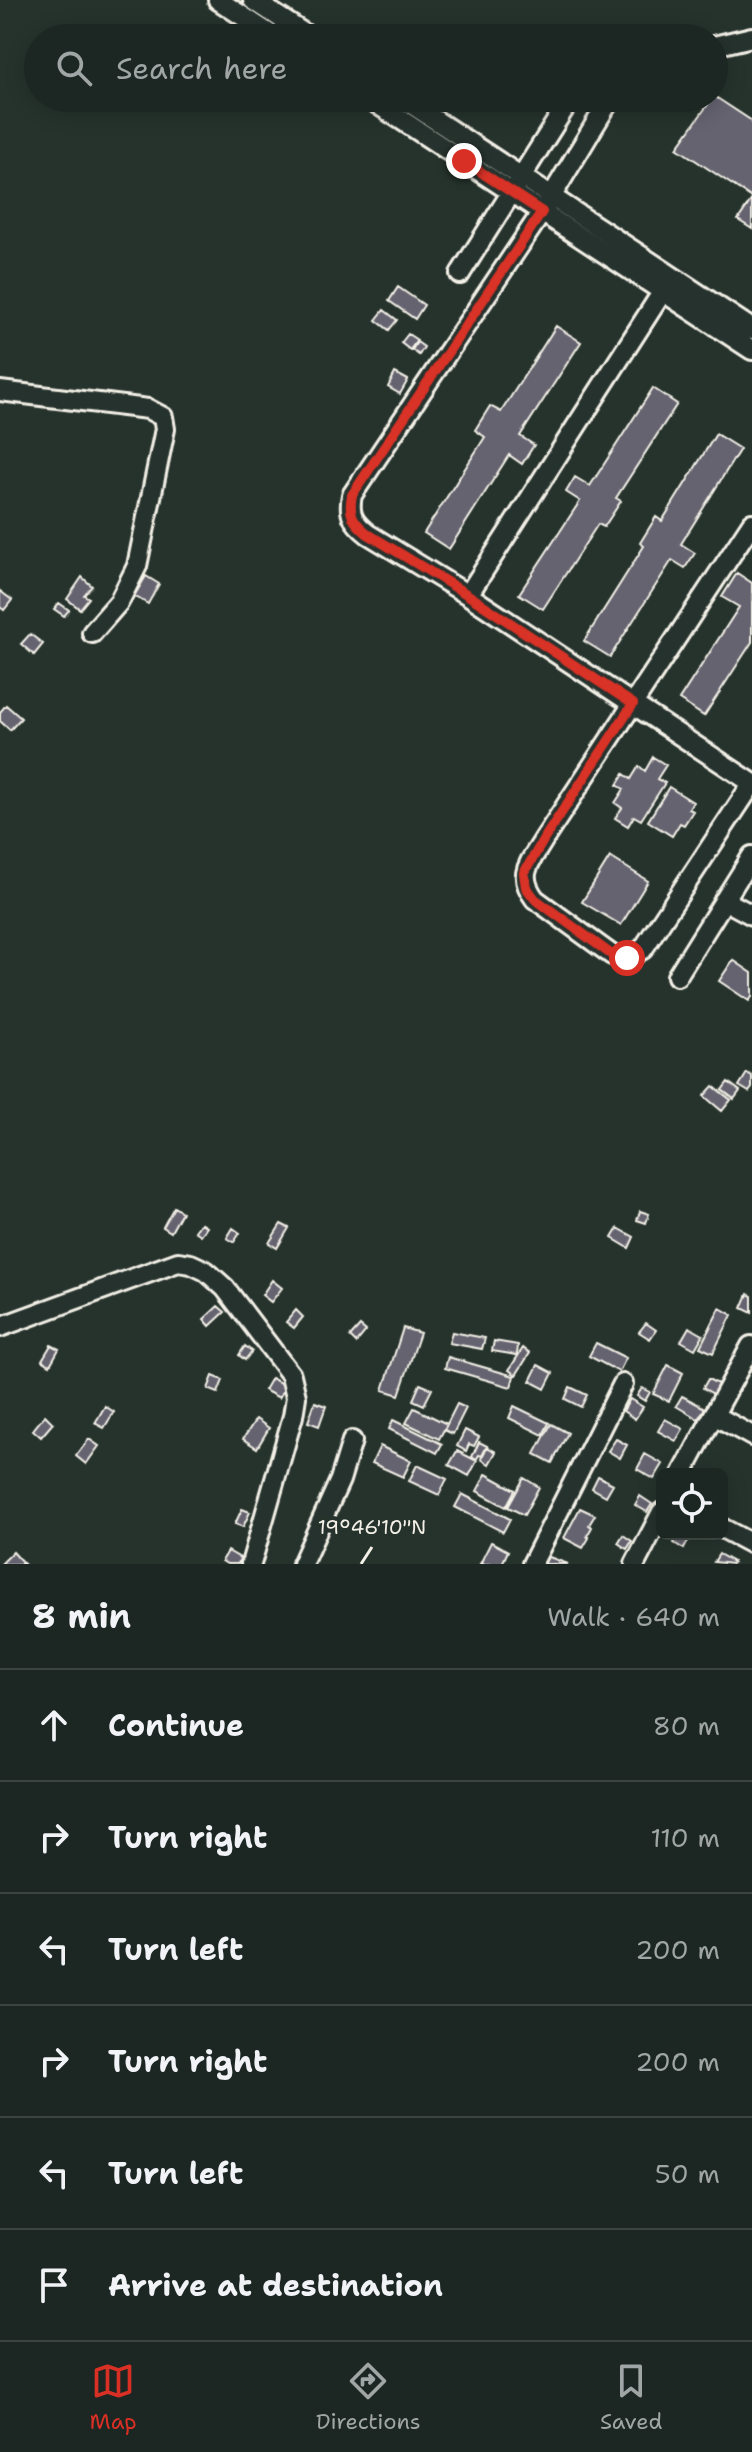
<!DOCTYPE html>
<meta charset="utf-8">
<style>
body{margin:0;font-family:"Shantell Sans",sans-serif;background:#29322f;color:#f1f3f6}
.controls{position:absolute;right:24px;bottom:24px;display:grid;overflow:hidden;border-radius:12px;box-shadow:0 4px 20px #0003}
.controls button{width:72px;height:72px;display:grid;place-items:center;padding:0;border:0;border-bottom:2px solid #3a4340;background:#1c2622;color:#f1f3f6;font:40px sans-serif}
.stop{position:absolute;width:24px;height:24px;margin:-18px;border:6px solid #d93025;border-radius:50%;background:#fff}
.stop.end{background:#d93025;border-color:#fff;box-shadow:0 2px 8px #0008}
.list{margin:0;padding:0;list-style:none}
h2{display:flex;justify-content:space-between;align-items:center;height:104px;margin:0;padding:0 32px;font-size:34px}
h2 small{font-size:26px;font-weight:400;color:#a0a5a5}
.list li{display:grid;grid-template-columns:52px 1fr auto;gap:24px;align-items:center;box-sizing:border-box;height:112px;padding:0 32px;border-top:2px solid #3a4340}
.list b{display:block;font-size:30px;white-space:nowrap}
.list em{font-size:26px;font-style:normal;color:#a0a5a5}
.icon{flex:none;width:44px;height:44px;fill:none;stroke:currentColor;stroke-width:2;stroke-linecap:round;stroke-linejoin:round}
.map{position:relative;flex:none;width:752px;height:1564px;overflow:hidden}
.search{position:absolute;background:#1c2622;box-shadow:0 4px 20px #0003;left:24px;right:24px;top:24px;height:88px;display:flex;align-items:center;gap:20px;box-sizing:border-box;padding:0 28px;border-radius:44px;color:#a0a5a5;font-size:30px}
.sheet{height:776px;background:#1c2622}
nav{display:flex;justify-content:space-around;align-items:center;box-sizing:border-box;height:112px;border-top:2px solid #3a4340;background:#1c2622;font-size:22px;color:#a0a5a5}
nav a{display:grid;justify-items:center;gap:4px}
nav .on{color:#d93025}
.map>svg:first-child{display:block}
.building{fill:#65636f;stroke:#f4f1e8;stroke-width:2}
.lines{fill:none;stroke-linecap:round;stroke-linejoin:round}
.minor-casing{stroke:#f4f1e8;stroke-width:24}
.minor{stroke:#26332d;stroke-width:18}
.route{stroke:#d93025;stroke-width:10}
.ticks{fill:none;stroke:#f4f1e8;stroke-width:3}
.ticks-label{font-size:20px;text-anchor:middle;fill:#f4f1e8;stroke:#26332d;stroke-width:8;stroke-linejoin:round;paint-order:stroke}
</style>
<div class="map">
<svg width="752" height="1564" viewBox="0 0 752 1564">
<rect width="100%" height="100%" fill="#26332d"/>
<filter id="ink" filterUnits="userSpaceOnUse"><feTurbulence type="fractalNoise" baseFrequency=".0125" numOctaves="2"/><feDisplacementMap in="SourceGraphic" scale="16" xChannelSelector="R" yChannelSelector="G"/><feConvolveMatrix kernelMatrix="1 2 1 2 8 2 1 2 1" color-interpolation-filters="sRGB"/></filter>
<g filter="url(#ink)">
<path class="building" d="M714,96L752,121V198L677,148Z
M752,199V229L738,220Z
M398,287L424,305L415,319L389,301Z
M384,310L397,320L389,330L376,320Z
M556,326L581,342L520,436L534,445L522,464L509,455L449,549L424,533L485,437L475,430L490,406L501,412Z
M408,334L417,340L410,350L401,343Z
M417,342L424,347L419,355L412,350Z
M395,373L408,380L400,394L388,387Z
M653,388L677,404L616,498L621,501L604,527L598,524L543,609L519,594L580,501L566,492L575,477L590,486Z
M716,434L740,449L681,544L695,553L685,568L672,560L610,657L584,641L644,546L640,543L656,517L662,521Z
M737,573L752,583V642L704,716L679,700L739,607L722,597Z
M146,576L159,584L148,604L134,596Z
M82,577L92,586L84,595L89,598L80,609L67,599Z
M0,591L12,600L4,610L0,607Z
M59,603L69,610L64,616L54,609Z
M30,634L43,644L34,655L21,644Z
M6,705L21,718L10,730L0,721V712Z
M653,757L666,765L657,779L665,783L641,820L634,816L628,826L615,818L622,808L615,803L624,789L617,785L624,774L631,779L639,766L645,771Z
M669,787L693,802L689,809L693,811L684,825L680,823L672,836L648,821Z
M610,857L648,881L621,925L582,902Z
M733,960L752,973V997L749,1001L719,981Z
M747,1073L752,1076V1088L749,1092L739,1086Z
M728,1082L740,1091L734,1099L722,1090Z
M713,1086L731,1100L722,1111L704,1096Z
M174,1207L182,1212L171,1232L163,1227Z
M640,1211L649,1214L646,1223L637,1220Z
M201,1223L207,1227L201,1235L195,1231Z
M281,1224L289,1228L277,1248L269,1243Z
M233,1228L240,1233L234,1242L227,1238Z
M618,1228L634,1237L629,1248L612,1238Z
M272,1280L282,1288L271,1302L262,1295Z
M748,1294L752,1296V1313L742,1308Z
M218,1306L225,1312L210,1326L204,1319Z
M720,1308L732,1315L713,1353L700,1347Z
M296,1310L303,1317L294,1328L286,1322Z
M646,1323L656,1330L650,1339L639,1332Z
M360,1326L366,1331L356,1343L350,1337Z
M689,1327L703,1335L695,1349L681,1341Z
M403,1328L420,1333L399,1395L383,1390Z
M452,1332L485,1338L482,1349L449,1343Z
M494,1341L518,1345L517,1355L492,1351Z
M596,1343L626,1358L619,1372L589,1356Z
M51,1345L59,1349L50,1365L42,1360Z
M245,1346L252,1351L245,1360L239,1355Z
M523,1348L530,1353L516,1375L509,1370Z
M448,1357L514,1376L511,1387L445,1368Z
M538,1365L553,1373L545,1389L530,1381Z
M668,1365L683,1373L669,1401L653,1394Z
M213,1376L223,1380L218,1393L208,1389Z
M271,1378L286,1386L279,1398L264,1390Z
M708,1379L720,1385L715,1395L703,1388Z
M420,1384L432,1389L424,1405L413,1400Z
M570,1387L587,1395L581,1407L565,1399Z
M642,1388L650,1392L645,1401L637,1396Z
M682,1396L705,1408L698,1419L676,1406Z
M630,1399L643,1407L635,1419L623,1411Z
M315,1402L326,1406L319,1426L308,1422Z
M457,1404L466,1408L453,1434L444,1430Z
M105,1406L114,1412L104,1428L95,1423Z
M514,1406L549,1423L543,1435L509,1418Z
M414,1408L447,1424L439,1439L406,1423Z
M45,1415L53,1423L41,1437L33,1430Z
M256,1419L269,1428L257,1448L243,1439Z
M665,1419L683,1429L676,1441L658,1431Z
M393,1420L442,1444L437,1453L389,1429Z
M551,1424L568,1433L552,1463L535,1454Z
M465,1430L479,1437L474,1446L469,1444L466,1451L457,1446Z
M89,1439L99,1446L86,1464L76,1456Z
M616,1439L627,1445L620,1458L608,1451Z
M479,1442L487,1446L482,1456L479,1455L476,1460L472,1457Z
M380,1446L411,1461L403,1477L372,1463Z
M487,1447L496,1452L489,1464L481,1459Z
M457,1451L477,1461L469,1476L449,1465Z
M645,1454L663,1464L654,1479L637,1469Z
M417,1465L447,1479L439,1495L409,1481Z
M486,1474L515,1490L506,1507L477,1491Z
M598,1476L613,1484L606,1496L592,1488Z
M524,1478L539,1487L524,1515L508,1507Z
M462,1494L510,1519L503,1532L455,1507Z
M640,1496L652,1504L647,1512L635,1505Z
M580,1508L595,1515L589,1525L592,1527L587,1536L589,1538L583,1548L564,1538Z
M242,1509L250,1512L243,1527L235,1524Z
M679,1534L689,1539L684,1549L674,1543Z
M623,1535L632,1541L627,1549L618,1543Z
M491,1542L508,1551L502,1564H480Z
M228,1551L240,1558L238,1564H227L222,1561Z
M13,1552L24,1564H1Z
M541,1554L568,1564H537Z
M719,1554L733,1562L732,1564L714,1562Z"/>
<g class="lines">
<g class="minor-casing">
<path id="minor" d="M218,0L276,38
M253,0L311,38
M714,46L752,37
M368,98L752,350
M402,98L752,329
M611,98L542,212L352,495C348,514 353,522 368,534L468,595L752,783
M460,274L571,98
M0,391L148,409L163,417L165,429L137,566L119,602L92,633
M752,523L544,839C530,863 516,874 535,899L612,955L627,958L643,949L752,784
M468,595L663,291
M724,900L752,915
M677,976L752,856
M0,1327L178,1262L191,1264L206,1271L225,1288L291,1375L296,1397L293,1416L251,1564
M714,1415L752,1436
M682,1474L751,1346
M722,1528L752,1544
M302,1564L340,1480L352,1441
M532,1564L623,1384
M635,1564L662,1512"/>
</g>
<use href="#minor" class="minor"/>
</g>
</g>
<g class="lines" filter="url(#ink)">
<path class="route" d="M464,161L542,212L352,495C348,514 353,522 368,534L468,595L633,704L544,839L524,873L526,887L535,899L612,955L627,958"/>
</g>
<path class="ticks" d="M361,1564L372,1547"/>
<g class="ticks-label">
<text x="372" y="1534">19°46'10"N</text>
</g>
</svg>
<div class="controls">
<button><svg class="icon" aria-label="locate" viewBox="0 0 24 24"><circle cx="12" cy="12" r="6"/><path d="M12 2v4M12 18v4M2 12h4M18 12h4"/></svg></button>
</div>
<div class="stop" style="left:627px;top:958px"></div>
<div class="stop end" style="left:464px;top:161px"></div>
<div class="search"><svg class="icon" aria-label="search" viewBox="0 0 24 24"><circle cx="10" cy="10" r="6"/><path d="M15 15l6 6"/></svg>Search here</div>
</div>
<section class="sheet">
<h2>8 min<small>Walk · 640 m</small></h2>
<ul class="list">
<li><svg class="icon" aria-label="ahead" viewBox="0 0 24 24"><path d="M12 20V5M6 11l6-6 6 6"/></svg><div><b>Continue</b></div><em>80 m</em></li>
<li><svg class="icon" aria-label="right" viewBox="0 0 24 24"><path d="M7 20v-9h11M14 6l5 5-5 5"/></svg><div><b>Turn right</b></div><em>110 m</em></li>
<li><svg class="icon" aria-label="left" viewBox="0 0 24 24"><path d="M17 20v-9H6M10 6l-5 5 5 5"/></svg><div><b>Turn left</b></div><em>200 m</em></li>
<li><svg class="icon" aria-label="right" viewBox="0 0 24 24"><path d="M7 20v-9h11M14 6l5 5-5 5"/></svg><div><b>Turn right</b></div><em>200 m</em></li>
<li><svg class="icon" aria-label="left" viewBox="0 0 24 24"><path d="M17 20v-9H6M10 6l-5 5 5 5"/></svg><div><b>Turn left</b></div><em>50 m</em></li>
<li><svg class="icon" aria-label="arrive" viewBox="0 0 24 24"><path d="M6 21V4h12l-3 4 3 4H6"/></svg><div><b>Arrive at destination</b></div></li>
</ul>
</section>
<nav>
<a class="on"><svg class="icon" aria-label="map" viewBox="0 0 24 24"><path d="M3 6l6-2 6 2 6-2v14l-6 2-6-2-6 2zM9 4v14M15 6v14"/></svg>Map</a>
<a><svg class="icon" aria-label="directions" viewBox="0 0 24 24"><path d="M12 3l9 9-9 9-9-9zM9 14v-3h6M13 9l2 2-2 2"/></svg>Directions</a>
<a><svg class="icon" aria-label="saved" viewBox="0 0 24 24"><path d="M7 4h10v16l-5-4-5 4z"/></svg>Saved</a>
</nav>
